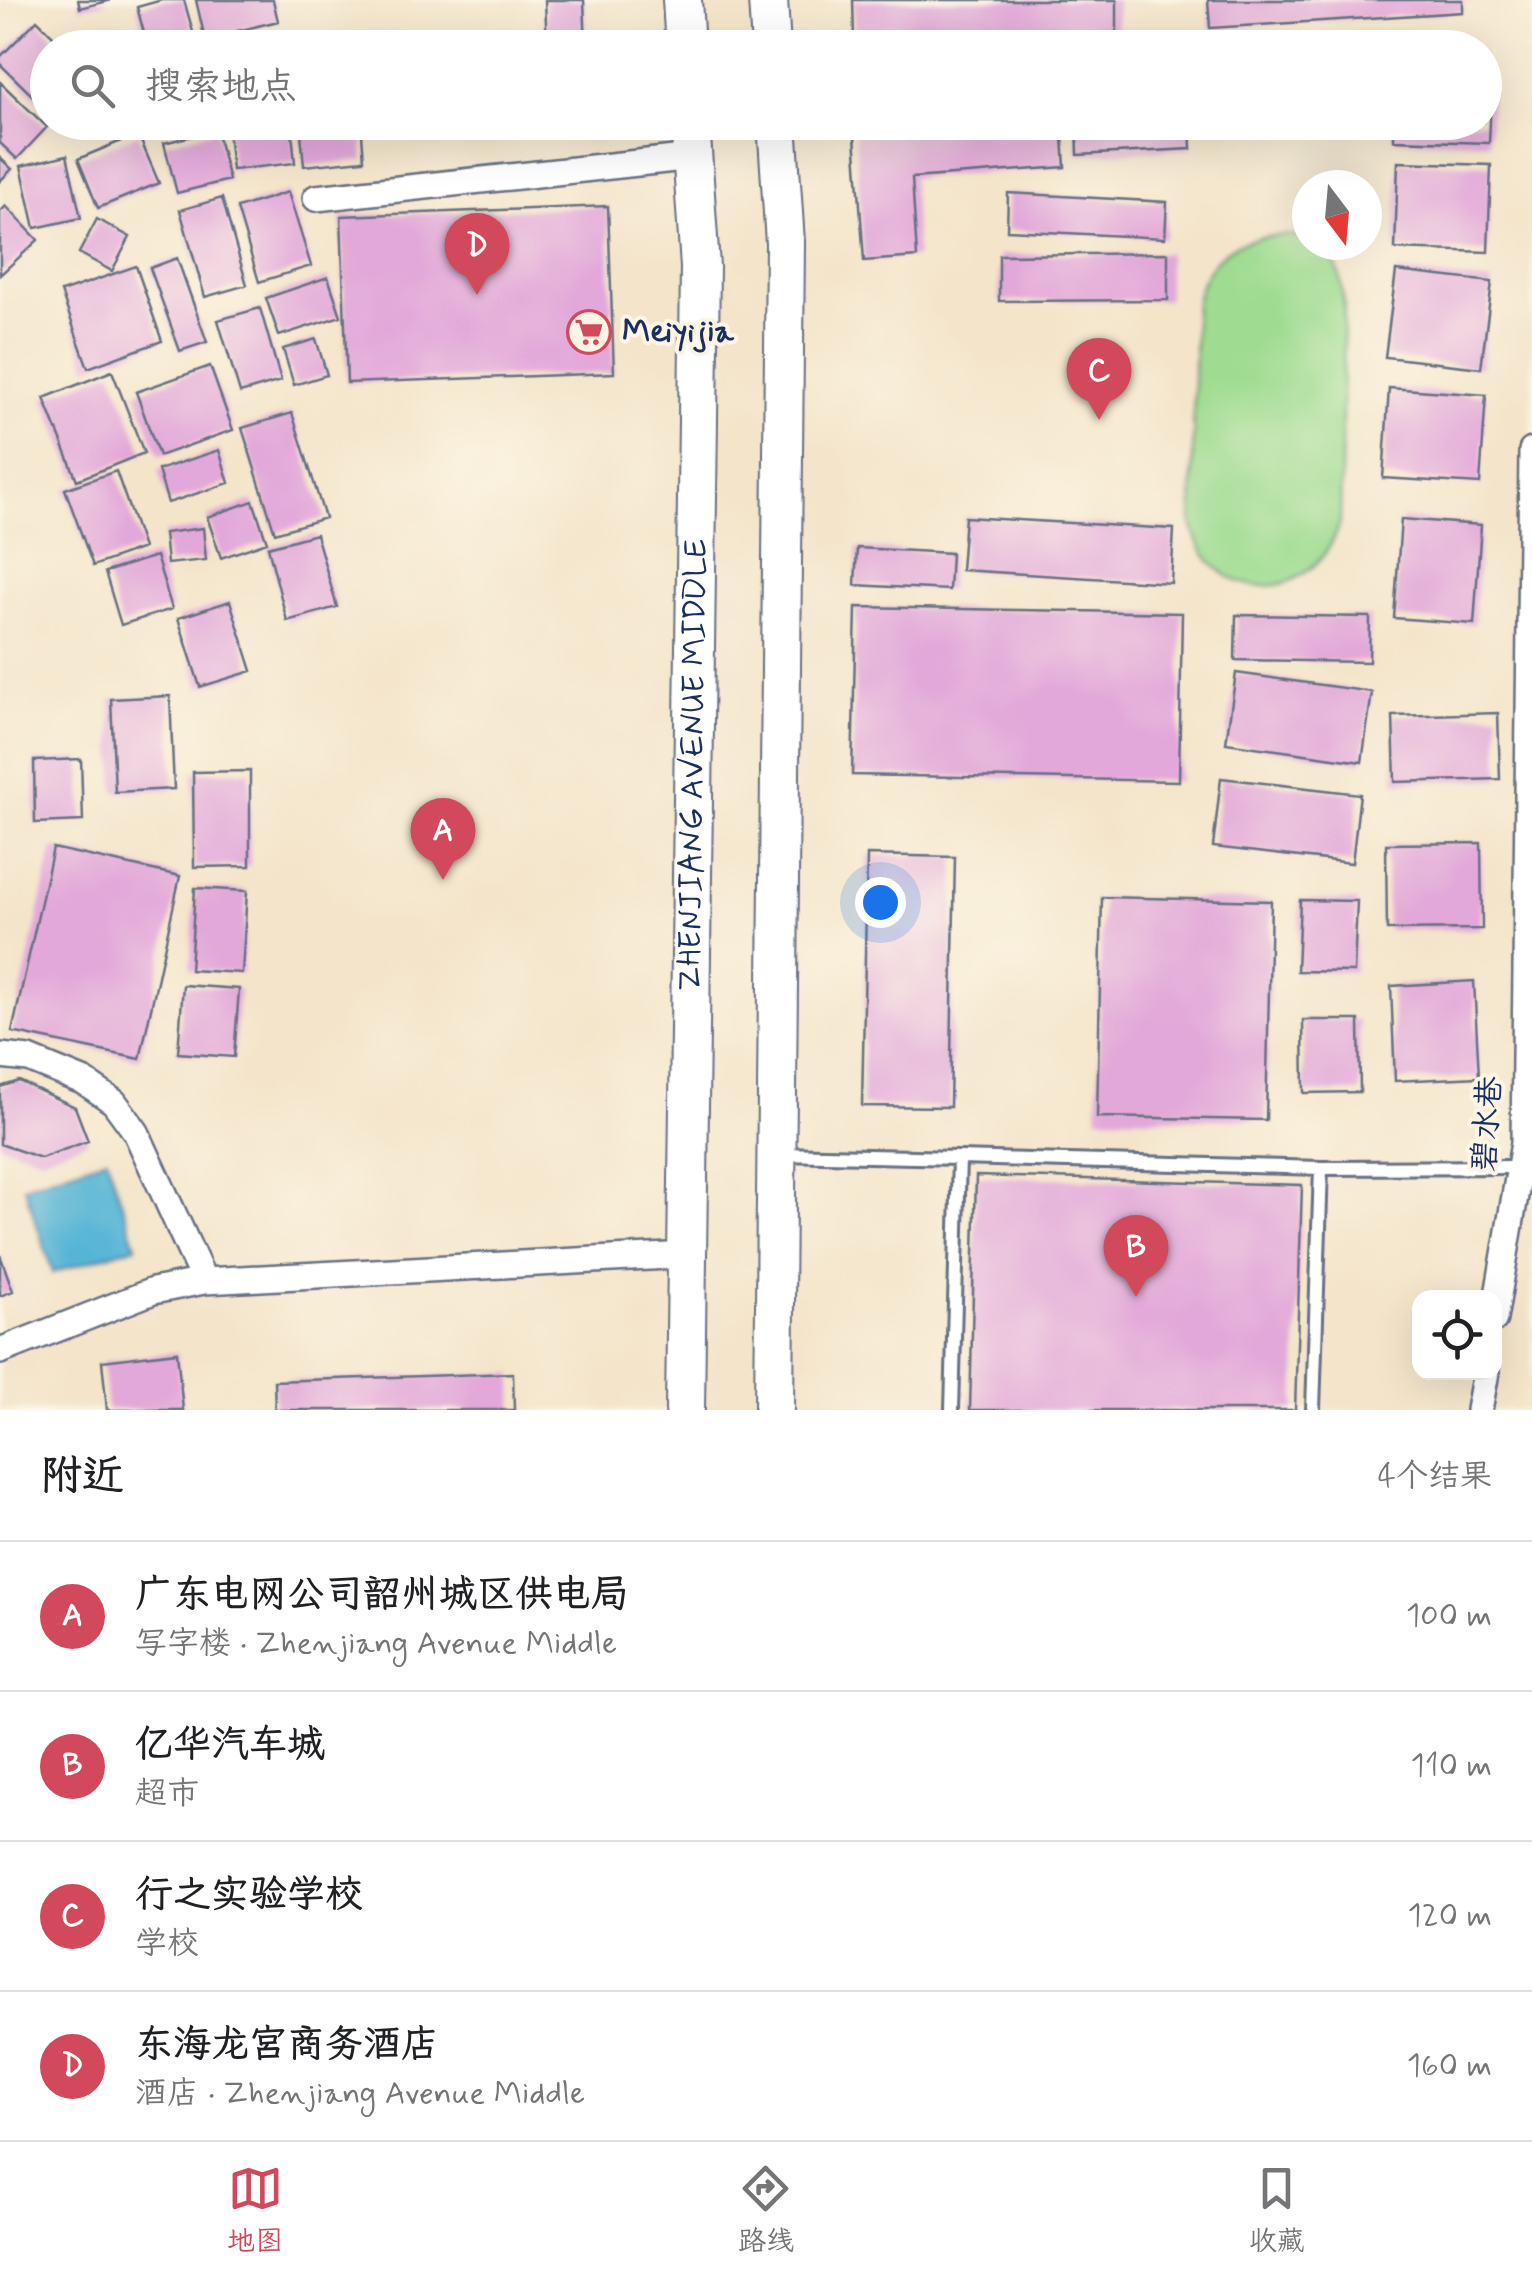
<!DOCTYPE html>
<html lang="zh">
<meta charset="utf-8">
<style>
body{margin:0;font-family:Mynerve,"LXGW WenKai TC",sans-serif;background:#f2f2f2;color:#202124}
.controls{position:absolute;right:30px;bottom:30px;display:grid;overflow:hidden;border-radius:20px;box-shadow:0 10px 40px #0002}
.controls button{width:90px;height:90px;display:grid;place-items:center;padding:0;border:0;border-bottom:2px solid #e0e0e0;background:#fff;color:#202124;font:50px sans-serif}
.compass{position:absolute;left:1292px;top:170px;width:90px;height:90px;border-radius:50%;background:#fff;box-shadow:0 10px 40px #0002;rotate:164deg}
.you{position:absolute;left:880px;top:902px;width:35px;height:35px;margin:-25px;border:8px solid #fff;border-radius:50%;background:#1a73e8;box-shadow:0 0 0 15px #1a73e833}
.badge{display:grid;place-items:center;width:65px;height:65px;border-radius:50%;background:#d1495b;color:#fff;font-size:32px;font-weight:700}
.pin{position:absolute;translate:-50% -82px;filter:drop-shadow(0 2px 5px #0008)}
.pin::after{content:'';position:absolute;top:52px;width:35px;height:30px;background:inherit;clip-path:polygon(0 0,100% 0,50% 100%)}
.list{margin:0;padding:0;list-style:none}
h2{display:flex;justify-content:space-between;align-items:center;height:130px;margin:0;padding:0 40px;font-size:42px}
h2 small{font-size:32px;font-weight:400;color:#757577}
.list li{display:grid;grid-template-columns:65px 1fr auto;gap:30px;align-items:center;box-sizing:border-box;height:150px;padding:0 40px;border-top:2px solid #e0e0e0}
.list b{display:block;font-size:38px;white-space:nowrap}
.list p{margin:0;font-size:32px;white-space:nowrap;color:#757577}
.list em{font-size:32px;font-style:normal;color:#757577}
.icon{flex:none;width:55px;height:55px;fill:none;stroke:currentColor;stroke-width:2;stroke-linecap:round;stroke-linejoin:round}
.map{position:relative;flex:none;width:1532px;height:1410px;overflow:hidden}
.search{position:absolute;background:#fff;box-shadow:0 10px 40px #0002;left:30px;right:30px;top:30px;height:110px;display:flex;align-items:center;gap:25px;box-sizing:border-box;padding:0 35px;border-radius:55px;color:#757577;font-size:38px}
.sheet{height:730px;background:#fff}
nav{display:flex;justify-content:space-around;align-items:center;box-sizing:border-box;height:140px;border-top:2px solid #e0e0e0;background:#fff;font-size:28px;color:#757577}
nav a{display:grid;justify-items:center;gap:5px}
nav .on{color:#d1495b}
.map>svg:first-child{display:block}
.green{fill:#9fdc91;stroke:#5d8678;stroke-width:2.5}
.water{fill:#56b5d5;stroke:#38729a;stroke-width:2.5}
.building{fill:#e2a8d9}
.lines{fill:none;stroke-linecap:round;stroke-linejoin:round}
.lane-casing{stroke:#676f84;stroke-width:18}
.street-casing{stroke:#676f84;stroke-width:30}
.primary-casing{stroke:#676f84;stroke-width:42}
.lane{stroke:#fff;stroke-width:12}
.street{stroke:#fff;stroke-width:25}
.primary{stroke:#fff;stroke-width:38}
.labels{text-anchor:middle;dominant-baseline:central;stroke-width:8;stroke-linejoin:round;paint-order:stroke}
.poi-label{font-size:32px;font-weight:bold;fill:#1b2f5e;stroke:#fcf5e5;text-anchor:start}
.street-label{font-size:32px;fill:#1b2f5e;stroke:#fcf5e5}
</style>
<div class="map">
<svg width="1532" height="1410" viewBox="0 0 1532 1410">
<rect width="100%" height="100%" fill="#fcf5e5"/>
<filter id="ink" filterUnits="userSpaceOnUse"><feTurbulence type="fractalNoise" baseFrequency=".01" numOctaves="2"/><feDisplacementMap in="SourceGraphic" scale="20" xChannelSelector="R" yChannelSelector="G"/><feConvolveMatrix kernelMatrix="1 2 1 2 8 2 1 2 1" color-interpolation-filters="sRGB"/></filter>
<filter id="wash" filterUnits="userSpaceOnUse"><feTurbulence type="fractalNoise" baseFrequency=".0048" numOctaves="4" result="noise"/><feDisplacementMap in="SourceGraphic" scale="40" xChannelSelector="R" yChannelSelector="G"/><feGaussianBlur stdDeviation="2.25" result="paint"/><feColorMatrix in="noise" values="0 0 0 0 0 0 0 0 0 0 0 0 0 0 0 0 0 1.4 0 .05"/><feComposite in="paint" operator="in"/></filter>
<g filter="url(#wash)">
<rect width="100%" height="100%" fill="#f4e5ca"/>
<path class="green" d="M1291,235L1307,241V245H1317C1343,267 1340,275 1344,307L1340,523C1314,605 1213,609 1192,523L1195,305C1208,251 1237,236 1291,235Z"/>
<path class="water" d="M107,1158L136,1246L53,1273L24,1186Z"/>
<g id="blocks">
<path class="building" d="M78,0H107L108,1L80,8Z
M162,0H184L195,39L164,48H148L137,7Z
M196,0H273L278,21L205,39Z
M545,0H584L586,48H547Z
M853,0H1117V36L854,40Z
M1208,0H1463V12L1210,28Z
M37,20L65,48H48V111L0,64V57Z
M1484,75L1492,76L1489,143L1394,140V122H1484Z
M0,82L47,127L17,159L0,143Z
M227,122H291L295,163L232,170Z
M300,122H361L364,160L304,166Z
M854,122H1062L1065,167L912,178L917,257L864,261Z
M1077,122H1190L1191,149L1078,155Z
M216,130L229,180L177,193L164,143Z
M138,134L159,183L98,208L78,159Z
M67,155L81,218L35,228L21,166Z
M0,158L12,169L0,181Z
M1398,162L1491,165L1488,252L1395,249Z
M288,192L311,266L259,282L237,208Z
M1008,193L1167,202L1165,238L1007,230Z
M222,198L247,285L205,297L180,210Z
M6,206L38,240L0,275V212Z
M608,206L614,373L347,383L341,216Z
M97,219L130,237L112,271L79,253Z
M1168,253V300L999,301V255Z
M177,258L207,342L180,351L150,268Z
M136,266L162,341L88,368L61,292Z
M1396,271L1492,282L1481,368L1385,357Z
M328,277L341,316L279,336L266,298Z
M260,308L281,381L240,393L218,320Z
M316,339L327,375L294,385L283,349Z
M210,366L233,430L159,456L136,392Z
M112,371L144,453L77,480L44,398Z
M1389,388L1486,395L1480,484L1383,478Z
M292,413L325,518L275,533L242,428Z
M219,450L229,483L168,503L158,470Z
M116,471L143,548L93,566L65,489Z
M253,501L267,542L221,558L207,517Z
M965,517L1174,529L1171,583L961,570Z
M1401,519L1481,525L1474,624L1394,618Z
M203,528L206,560L167,564L164,533Z
M316,534L337,607L287,621L268,547Z
M857,548L951,553L949,590L855,585Z
M156,556L172,609L121,625L105,572Z
M230,601L252,671L200,687L178,618Z
M856,607L1182,613L1179,781L852,775Z
M1236,615L1370,617L1369,662L1235,660Z
M1236,673L1372,692L1362,762L1226,743Z
M170,696L174,789L115,792L111,699Z
M1498,713L1500,779L1395,782L1393,716Z
M81,759L83,821L35,823L34,761Z
M250,771V866L194,867L193,772Z
M1221,778L1360,794L1352,863L1213,847Z
M1481,843L1482,929L1387,930L1386,844Z
M53,848L180,876L140,1059L12,1032Z
M867,855L955,857L950,1107L862,1106Z
M195,888L247,891L242,973L190,970Z
M1102,897L1271,901L1266,1120L1097,1117Z
M1300,900L1357,901L1354,972L1297,971Z
M1474,981L1479,1077L1395,1081L1391,986Z
M183,985L239,989L234,1057L178,1053Z
M1303,1020H1359L1360,1092L1304,1093Z
M19,1081L75,1107L88,1141L41,1158L0,1144V1087Z
M976,1176L1302,1185L1295,1410H970Z
M0,1255L13,1291L0,1296Z
M177,1352L183,1410H107L102,1361Z
M513,1373L514,1410H275L274,1381Z"/>
</g>
</g>
<g filter="url(#ink)">
<use href="#blocks" fill-opacity="0" stroke="#676f84" stroke-width="2.5"/>
<g class="lines">
<g class="lane-casing">
<path id="lane" d="M779,1154L959,1158
M1321,1168L1520,1167
M952,1410L959,1158L1321,1168L1313,1410"/>
</g>
<g class="street-casing">
<path id="street" d="M316,198L693,157
M0,1056L29,1059L85,1082L114,1102L136,1132L204,1281
M1494,1319L1524,1143L1532,451
M0,1351L153,1291L204,1281L687,1255
M1479,1410L1486,1372"/>
</g>
<g class="primary-casing">
<g id="primary">
<path d="M682,0L685,48"/>
<path d="M768,0L771,48"/>
<path id="s1" d="M685,1410L700,267L690,122"/>
<path d="M774,1410L785,243L777,122"/>
</g>
</g>
<use href="#lane" class="lane"/>
<use href="#street" class="street"/>
<use href="#primary" class="primary"/>
</g>
</g>
<defs>
<g id="supermarket-ring" transform="scale(2.25)"><circle r="9.5" fill="#fcf5e5" stroke="#d1495b" stroke-width="1.5"/><path d="M-6-5.5h2.5l.6 2H6L4.5 2H-2.5L-4.4-4H-6ZM-1.5 3.2a1.3 1.3 0 1 0 .1 0ZM3 3.2a1.3 1.3 0 1 0 .1 0Z" fill="#d1495b"/></g>
</defs>
<g fill-rule="evenodd">
<use href="#supermarket-ring" x="589" y="332"/>
</g>
<g class="labels">
<g class="poi-label">
<text x="622" y="332">Meiyijia</text>
</g>
<g class="street-label">
<text stroke="none"><textPath href="#s1" startOffset="645">ZHENJIANG AVENUE MIDDLE</textPath></text>
<text transform="translate(1488 1124) rotate(-86)">碧水巷</text>
</g>
</g>
</svg>
<div class="controls">
<button><svg class="icon" aria-label="locate" viewBox="0 0 24 24"><circle cx="12" cy="12" r="6"/><path d="M12 2v4M12 18v4M2 12h4M18 12h4"/></svg></button>
</div>
<svg class="compass" viewBox="-18 -18 36 36"><path d="M0-13l5 13h-10z" fill="#e53935"/><path d="M0 13l5-13h-10z" fill="#757577"/></svg>
<div class="you"></div>
<div class="pin badge" style="left:443px;top:880px">A</div>
<div class="pin badge" style="left:1136px;top:1297px">B</div>
<div class="pin badge" style="left:1099px;top:420px">C</div>
<div class="pin badge" style="left:477px;top:295px">D</div>
<div class="search"><svg class="icon" aria-label="search" viewBox="0 0 24 24"><circle cx="10" cy="10" r="6"/><path d="M15 15l6 6"/></svg>搜索地点</div>
</div>
<section class="sheet">
<h2>附近<small>4个结果</small></h2>
<ul class="list">
<li><span class="badge">A</span><div><b>广东电网公司韶州城区供电局</b><p>写字楼 · Zhenjiang Avenue Middle</p></div><em>100 m</em></li>
<li><span class="badge">B</span><div><b>亿华汽车城</b><p>超市</p></div><em>110 m</em></li>
<li><span class="badge">C</span><div><b>行之实验学校</b><p>学校</p></div><em>120 m</em></li>
<li><span class="badge">D</span><div><b>东海龙宫商务酒店</b><p>酒店 · Zhenjiang Avenue Middle</p></div><em>160 m</em></li>
</ul>
</section>
<nav>
<a class="on"><svg class="icon" aria-label="map" viewBox="0 0 24 24"><path d="M3 6l6-2 6 2 6-2v14l-6 2-6-2-6 2zM9 4v14M15 6v14"/></svg>地图</a>
<a><svg class="icon" aria-label="directions" viewBox="0 0 24 24"><path d="M12 3l9 9-9 9-9-9zM9 14v-3h6M13 9l2 2-2 2"/></svg>路线</a>
<a><svg class="icon" aria-label="saved" viewBox="0 0 24 24"><path d="M7 4h10v16l-5-4-5 4z"/></svg>收藏</a>
</nav>
